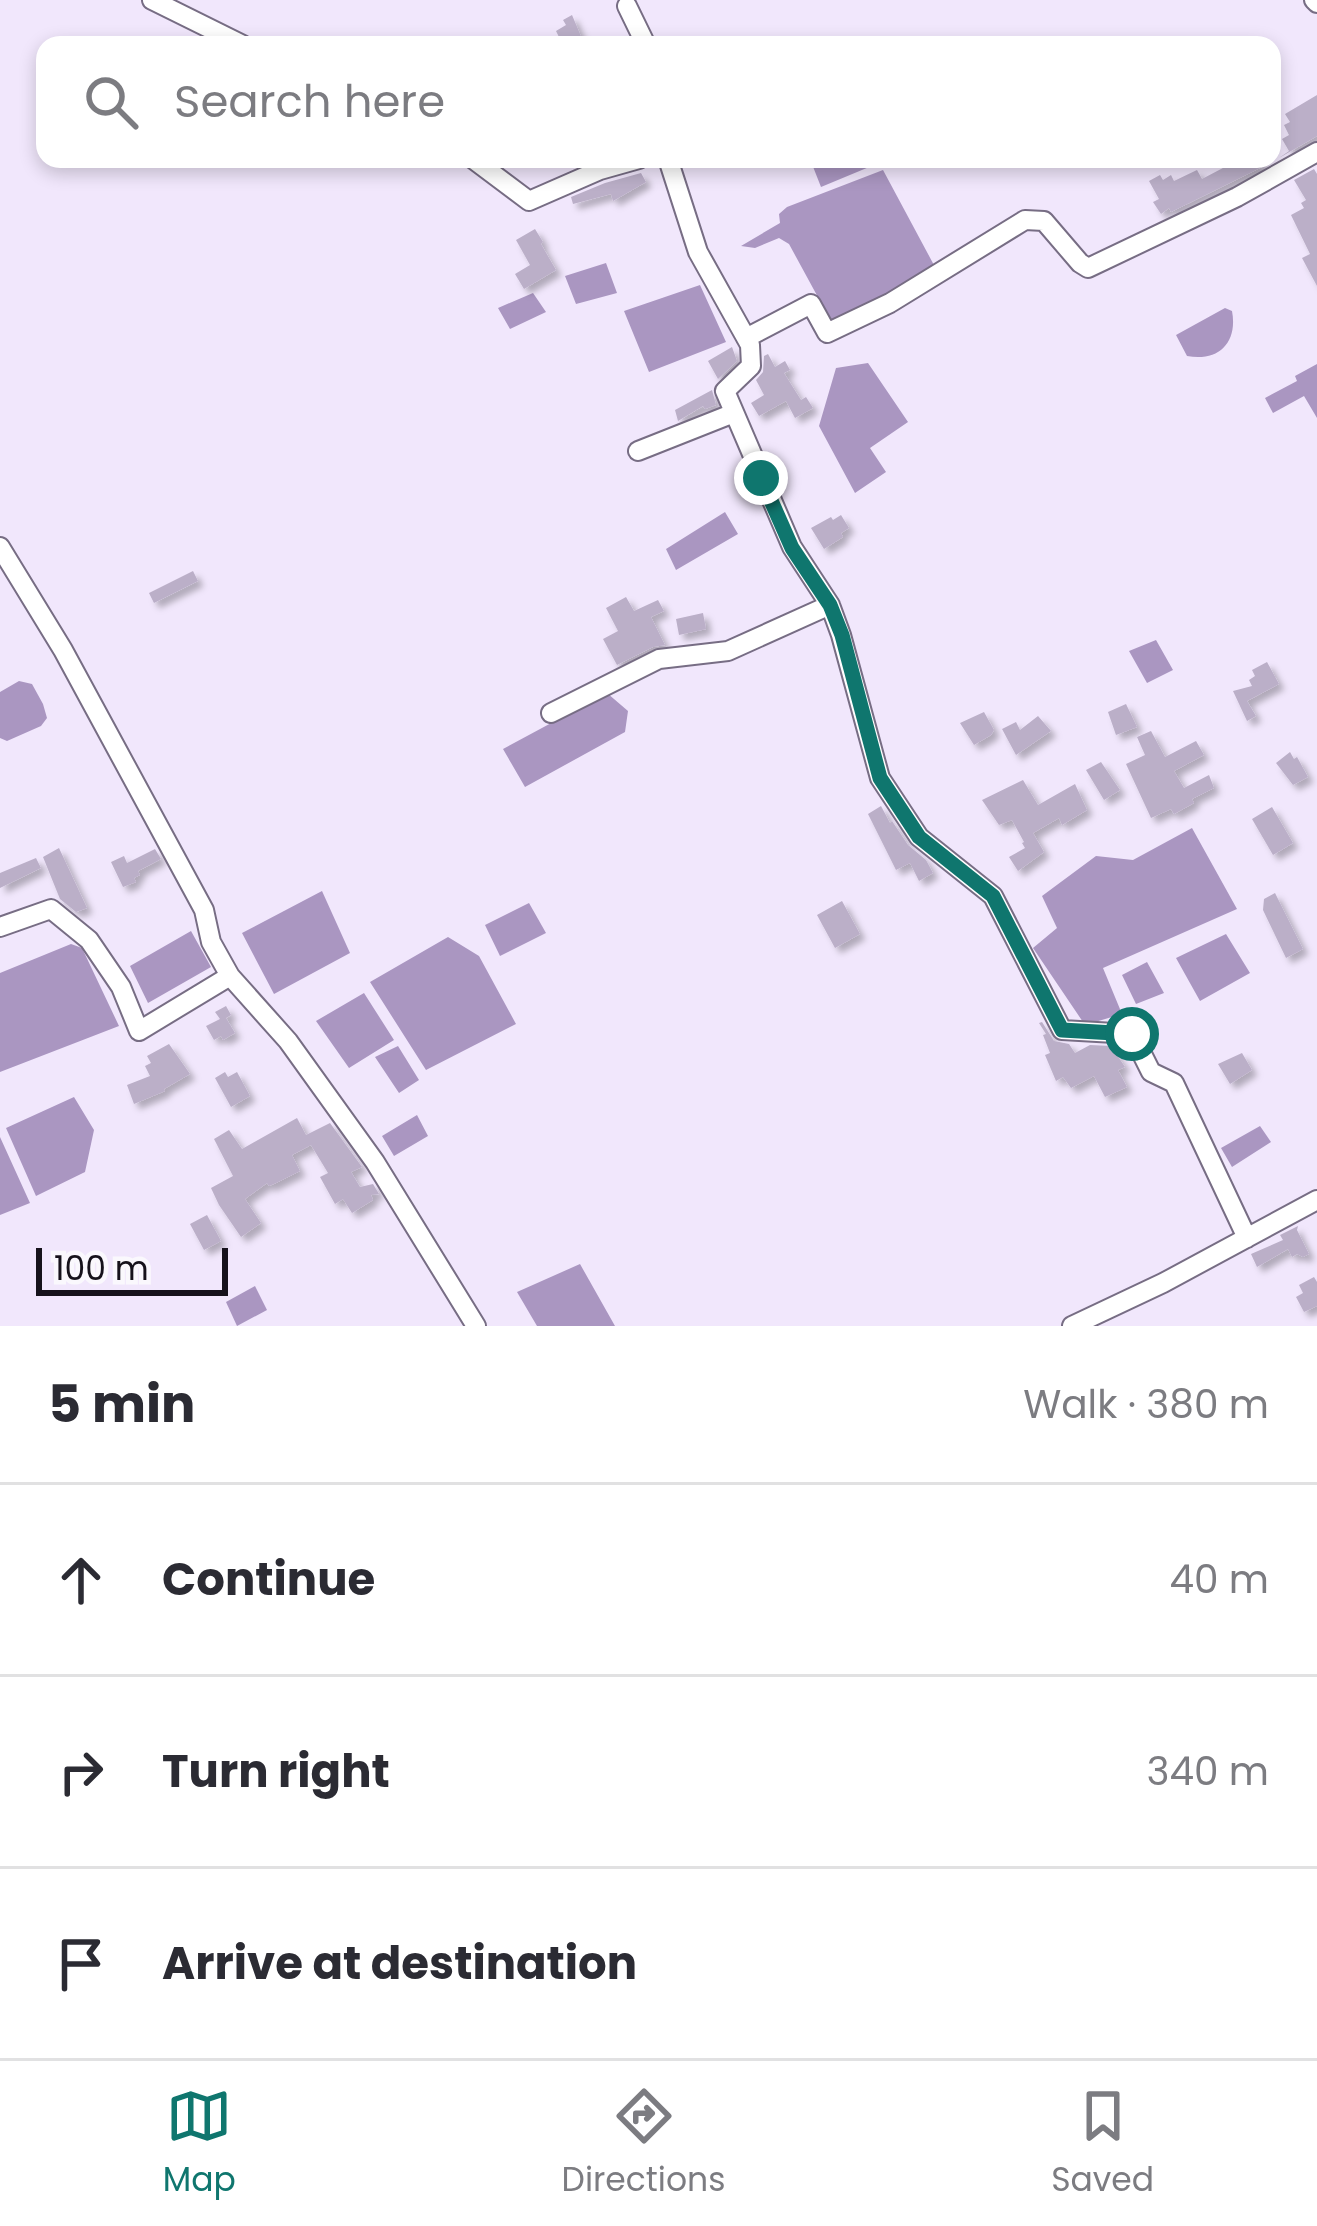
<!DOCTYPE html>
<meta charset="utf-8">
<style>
body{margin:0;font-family:Poppins,sans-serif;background:#f2f2f3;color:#2b2b33}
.scale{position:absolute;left:36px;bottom:30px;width:192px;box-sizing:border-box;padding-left:12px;border:6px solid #16121b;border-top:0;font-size:33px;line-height:42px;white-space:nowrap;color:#16121b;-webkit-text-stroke:9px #faf8fd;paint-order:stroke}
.stop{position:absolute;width:36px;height:36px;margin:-27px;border:9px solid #0f766e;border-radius:50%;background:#fff}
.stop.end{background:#0f766e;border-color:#fff;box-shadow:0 3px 12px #0008}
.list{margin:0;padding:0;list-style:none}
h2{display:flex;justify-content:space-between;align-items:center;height:156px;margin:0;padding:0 48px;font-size:51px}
h2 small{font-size:39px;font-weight:400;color:#7c7c81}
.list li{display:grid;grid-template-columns:78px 1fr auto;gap:36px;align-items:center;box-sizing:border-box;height:192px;padding:0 48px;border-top:3px solid #e1e1e2}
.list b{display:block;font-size:45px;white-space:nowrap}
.list em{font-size:39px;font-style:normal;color:#7c7c81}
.icon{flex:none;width:66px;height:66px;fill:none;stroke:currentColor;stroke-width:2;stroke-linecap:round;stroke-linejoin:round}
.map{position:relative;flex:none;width:1317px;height:1326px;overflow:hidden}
.search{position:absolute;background:#fff;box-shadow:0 6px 18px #0003;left:36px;right:36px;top:36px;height:132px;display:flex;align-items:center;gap:30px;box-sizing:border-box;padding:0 42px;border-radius:24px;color:#7c7c81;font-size:45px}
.sheet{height:732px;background:#fff}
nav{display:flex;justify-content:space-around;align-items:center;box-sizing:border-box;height:168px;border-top:3px solid #e1e1e2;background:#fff;font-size:33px;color:#7c7c81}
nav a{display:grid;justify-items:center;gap:6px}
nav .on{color:#0f766e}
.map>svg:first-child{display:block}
.water{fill:#aa96c1}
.building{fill:#bbafc8;filter:url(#shadow)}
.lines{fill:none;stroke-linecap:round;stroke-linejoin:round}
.minor-casing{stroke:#776d84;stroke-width:22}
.minor{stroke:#fff;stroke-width:18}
.route{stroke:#0f766e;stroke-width:15}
</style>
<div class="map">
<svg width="1317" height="1326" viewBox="0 0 1317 1326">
<defs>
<filter id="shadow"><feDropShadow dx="5.5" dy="5.5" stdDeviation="3" flood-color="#0004"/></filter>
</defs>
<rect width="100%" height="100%" fill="#f1e7fc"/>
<path class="water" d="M810,159H885L886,160L821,187Z
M883,170L935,267L902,291L832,323L789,244L779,238L755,248L741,246L780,223L779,214L787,207Z
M606,263L617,293L576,304L565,276Z
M700,285L726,342L649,372L624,311Z
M533,293L546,312L510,329L498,308Z
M1225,308L1232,311C1238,343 1218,362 1187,356L1176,335Z
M868,363L908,422L870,448L886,472L855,493L819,426L836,368Z
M1317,364V418L1304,396L1273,413L1265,398L1297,381L1295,376Z
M725,512L738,534L676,570L666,549Z
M1156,640L1173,670L1147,683L1129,651Z
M19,681L32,684L43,704L47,718L41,726L7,741L0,738V692Z
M607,693L628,711L625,732L525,787L503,749Z
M1192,828L1237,909L1103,968L1122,1014L1085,1025L1033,948L1057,928L1042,896L1096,856L1133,860Z
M322,891L350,953L274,994L242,933Z
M529,903L546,933L500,956L485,925Z
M191,931L211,967L148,1003L130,966Z
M1226,934L1250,973L1200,1001L1176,958Z
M448,937L479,956L516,1024L426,1070L370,982Z
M71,944L82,948L119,1026L0,1072V973Z
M1147,962L1164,993L1136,1004L1122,975Z
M364,993L394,1040L349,1068L316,1021Z
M398,1046L419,1080L399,1093L375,1057Z
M74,1097L94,1130L85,1172L36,1196L6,1128Z
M417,1115L428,1136L394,1156L382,1136Z
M1260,1126L1271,1142L1232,1167L1221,1148Z
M0,1137L30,1203L0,1215Z
M580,1264L615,1326H537L517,1292Z
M255,1286L267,1310L237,1326L226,1302Z"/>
<path class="building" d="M572,15L583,41L576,45H545L559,37L556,31L566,25L563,20Z
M1317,95V136L1279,158L1289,151L1282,139L1289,135L1284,125L1290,122L1285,114Z
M1240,159H1260L1264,166L1171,212L1169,208L1161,214L1153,202L1159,199L1149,181L1160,175L1163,180L1171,175L1174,181L1197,170L1202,179Z
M1314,169L1317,174V286L1302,258L1310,254L1291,215L1304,208L1301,203L1306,200L1294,180Z
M641,173L646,182L613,201L611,194L573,204L571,197L605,183Z
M535,229L543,242L541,244L556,270L524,289L515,274L530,265L516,240Z
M732,347L737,361L718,379L708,361Z
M768,354L775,367L785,361L790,370L784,373L801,400L806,397L813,408L795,418L786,401L759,416L751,403L764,395L756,380L763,372L764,356Z
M712,390L716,405L705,409L703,406L678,421L675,410Z
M841,515L849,528L841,533L843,537L824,549L811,528L831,517L833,520Z
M193,571L198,581L154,603L149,593Z
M626,597L634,611L658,600L664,611L651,617L665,645L653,647L617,665L603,639L618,631L606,608Z
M703,613L706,629L679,635L676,619Z
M1267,662L1279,684L1247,701L1256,716L1247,721L1233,691L1252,686L1249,680L1255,676L1252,670Z
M1126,704L1137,727L1116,735L1108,712Z
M984,712L994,730L991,735L974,745L960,723Z
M1038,716L1051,731L1016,755L1002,729L1016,722L1020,730Z
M1151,731L1165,757L1196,741L1204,755L1174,771L1184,788L1209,775L1214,788L1192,799L1194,803L1174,814L1171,809L1151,818L1126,764L1145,755L1137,737Z
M1290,752L1294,759L1297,757L1308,777L1293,785L1276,763Z
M1101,762L1120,790L1104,800L1086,770Z
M1023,780L1038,805L1075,784L1087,810L1062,825L1059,818L1033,833L1044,852L1018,871L1009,857L1025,848L1022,843L1024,842L1012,820L999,825L982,800Z
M881,806L890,823L892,821L908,845L926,860L933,873L919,881L910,863L896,870L868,814Z
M1272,807L1293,843L1273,855L1252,819Z
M59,848L87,908L76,912L60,899L43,857Z
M155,849L161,859L138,871L140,875L134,878L136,882L123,887L111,862L124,856L127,863Z
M36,858L41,868L0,888V873Z
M1275,893L1303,949L1286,958L1263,910L1264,899Z
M842,901L860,934L835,948L817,915Z
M226,1006L231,1015L226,1018L235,1033L223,1040L221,1036L214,1040L206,1026L220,1019L215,1012Z
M1042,1022L1054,1041L1069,1044L1075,1053L1090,1045L1111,1046L1125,1067L1118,1070L1127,1087L1105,1097L1094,1076L1071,1088L1063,1077L1056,1081L1045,1055L1050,1053L1043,1035L1046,1034L1039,1023Z
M169,1044L190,1074L164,1089L165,1091L134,1104L127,1085L150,1076L145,1066L151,1063L147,1056Z
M1242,1053L1252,1070L1230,1084L1218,1064Z
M225,1072L228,1077L237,1072L250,1096L231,1107L215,1078Z
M297,1118L306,1135L330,1123L362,1167L351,1172L360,1187L373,1184L379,1194L371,1195L373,1200L352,1213L343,1199L335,1204L320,1177L328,1173L311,1145L292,1155L300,1171L276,1183L269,1186L267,1183L245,1199L261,1223L241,1237L219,1205L211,1188L233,1176L214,1139L229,1130L242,1149Z
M207,1215L221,1241L204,1250L190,1224Z
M1298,1226L1297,1230L1309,1254L1303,1257L1297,1254L1292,1257L1288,1249L1257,1267L1251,1254L1283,1240L1280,1235Z
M1314,1277L1317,1282V1306L1304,1312L1296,1297L1303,1293L1299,1285Z"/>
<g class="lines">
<g class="minor-casing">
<path id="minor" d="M152,0L243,45
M1314,0L1317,3
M627,6L646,45
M473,159L529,201L600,170L639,159
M668,159L698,252L750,345L751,366L725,391L792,547L830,605
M746,338L811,304L827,333L890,303L1025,220L1044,221L1080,263L1088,268L1237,197L1317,152
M638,451L734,413
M0,547L63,650L204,910L211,942L230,976L288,1041L375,1162L476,1326
M551,713L659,659L728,651L830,605L841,635L880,778L919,837L993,896L1062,1030L1132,1034L1151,1072L1174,1083L1247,1238
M0,927L51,909L89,940L121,987L139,1031L230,976
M1072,1326L1163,1283L1317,1200"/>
</g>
<use href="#minor" class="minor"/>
</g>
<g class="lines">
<path class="route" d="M761,478L792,548L830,605L842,635L880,778L919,837L993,896L1062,1030L1132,1034"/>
</g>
</svg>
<div class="scale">100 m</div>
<div class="stop" style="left:1132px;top:1034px"></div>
<div class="stop end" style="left:761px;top:478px"></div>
<div class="search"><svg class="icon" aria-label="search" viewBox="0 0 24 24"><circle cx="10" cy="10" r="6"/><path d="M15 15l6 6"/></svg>Search here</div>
</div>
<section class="sheet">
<h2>5 min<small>Walk · 380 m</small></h2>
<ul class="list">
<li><svg class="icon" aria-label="ahead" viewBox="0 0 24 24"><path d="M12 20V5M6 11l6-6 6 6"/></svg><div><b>Continue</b></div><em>40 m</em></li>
<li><svg class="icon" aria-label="right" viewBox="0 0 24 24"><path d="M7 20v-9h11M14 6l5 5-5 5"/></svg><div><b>Turn right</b></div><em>340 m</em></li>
<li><svg class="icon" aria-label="arrive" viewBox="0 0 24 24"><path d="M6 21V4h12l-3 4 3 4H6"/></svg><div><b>Arrive at destination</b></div></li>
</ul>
</section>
<nav>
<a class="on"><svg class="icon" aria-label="map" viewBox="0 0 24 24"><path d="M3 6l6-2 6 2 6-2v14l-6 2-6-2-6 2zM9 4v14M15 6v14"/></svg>Map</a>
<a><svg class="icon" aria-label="directions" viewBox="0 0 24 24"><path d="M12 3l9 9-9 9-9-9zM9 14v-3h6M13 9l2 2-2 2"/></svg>Directions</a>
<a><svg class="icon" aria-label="saved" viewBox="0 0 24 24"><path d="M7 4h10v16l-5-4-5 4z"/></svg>Saved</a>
</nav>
